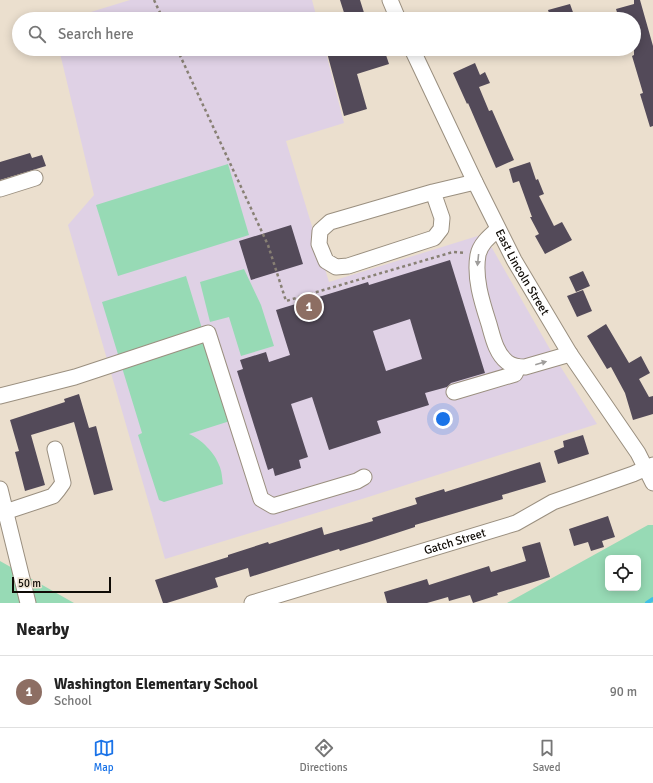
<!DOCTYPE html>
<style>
body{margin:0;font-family:Signika,sans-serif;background:#f6f6f6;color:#222}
.controls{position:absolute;right:12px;bottom:12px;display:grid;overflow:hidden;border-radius:6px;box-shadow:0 2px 10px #0003}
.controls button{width:36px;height:36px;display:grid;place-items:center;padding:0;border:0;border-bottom:1px solid #e0e0e0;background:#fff;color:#222;font:20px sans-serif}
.scale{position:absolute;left:12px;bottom:10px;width:99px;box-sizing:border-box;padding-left:4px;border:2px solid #0f0b06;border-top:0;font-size:11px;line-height:14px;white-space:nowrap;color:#0f0b06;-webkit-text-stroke:3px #ebdfce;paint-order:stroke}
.you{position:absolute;left:443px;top:419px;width:14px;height:14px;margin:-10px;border:3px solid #fff;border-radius:50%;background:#1a73e8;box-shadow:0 0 0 6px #1a73e833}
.badge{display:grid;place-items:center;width:26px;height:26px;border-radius:50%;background:#1a73e8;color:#fff;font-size:13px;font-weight:700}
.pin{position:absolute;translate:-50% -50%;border:2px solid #fff;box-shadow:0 1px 4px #0006}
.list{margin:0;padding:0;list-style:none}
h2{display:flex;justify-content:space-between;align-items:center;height:52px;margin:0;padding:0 16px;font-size:17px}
h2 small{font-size:13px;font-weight:400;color:#767676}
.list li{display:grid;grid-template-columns:26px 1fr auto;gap:12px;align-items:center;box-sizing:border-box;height:72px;padding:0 16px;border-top:1px solid #e0e0e0}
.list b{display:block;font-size:15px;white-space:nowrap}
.list p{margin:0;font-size:13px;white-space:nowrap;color:#767676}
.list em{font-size:13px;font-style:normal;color:#767676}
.icon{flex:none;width:22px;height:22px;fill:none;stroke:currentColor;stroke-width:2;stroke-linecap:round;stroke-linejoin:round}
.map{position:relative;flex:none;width:653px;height:603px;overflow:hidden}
.search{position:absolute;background:#fff;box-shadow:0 2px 10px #0003;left:12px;right:12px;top:12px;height:44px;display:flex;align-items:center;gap:10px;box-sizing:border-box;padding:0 14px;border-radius:22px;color:#767676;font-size:15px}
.sheet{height:124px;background:#fff}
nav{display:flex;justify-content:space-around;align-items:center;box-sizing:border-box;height:56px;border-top:1px solid #e0e0e0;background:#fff;font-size:11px;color:#767676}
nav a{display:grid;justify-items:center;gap:2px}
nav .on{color:#1a73e8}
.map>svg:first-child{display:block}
.education{fill:#dfd1e5}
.green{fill:#97dab5;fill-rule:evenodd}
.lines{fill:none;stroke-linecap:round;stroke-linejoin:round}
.stream{stroke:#41c0e5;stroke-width:4}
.building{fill:#534a59;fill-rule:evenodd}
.minor-casing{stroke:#9a8f7f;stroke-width:17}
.path{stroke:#888074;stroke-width:2.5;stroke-dasharray:3 3;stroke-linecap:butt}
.minor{stroke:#fff;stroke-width:15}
.oneway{fill:#9f9d9b}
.labels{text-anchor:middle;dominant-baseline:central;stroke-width:4;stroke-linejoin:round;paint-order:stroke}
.street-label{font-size:12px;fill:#0f0b06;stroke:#ebdfce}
</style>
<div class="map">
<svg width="653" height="603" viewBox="0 0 653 603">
<rect width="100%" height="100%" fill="#ebdfce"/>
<path class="education" d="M130,0H312L317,19H68Z
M59,49H325L344,123L286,141L329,282L484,234L555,358L597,424L362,499L165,559L68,225L94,195Z"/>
<path class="green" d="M228,164L249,235L118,276L96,205Z
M244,269L261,305L274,346L241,356L229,317L210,322L200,282Z
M186,276L230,421L189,434C201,439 215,453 219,465C222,471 222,478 223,484L164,502L159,500L138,435L142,433L102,302Z
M648,525H653V603H507ZM608,558H638V588H608Z
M0,561L74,603H0Z"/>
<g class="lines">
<path class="stream" d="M647,603L653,599"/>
</g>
<path class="building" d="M340,0H360L366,19H346Z
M634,0H640L653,46V126L650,127L640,94L643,93L632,56L634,55V19H619L616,9L634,4Z
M570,4L574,15L562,19H551L548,10Z
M326,49H384L389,64L357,74L367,109L344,116Z
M475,63L480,75L485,72L490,83L479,87L489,111L492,110L514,160L496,168L468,103L467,104L453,73Z
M30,153L32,158L42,155L46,166L0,180V162Z
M530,162L536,180L538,179L544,194L539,196L554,226L562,222L572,240L545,254L535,236L539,234L530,217H532L519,181L513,183L509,169Z
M291,225L303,264L251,280L239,241Z
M450,260L485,373L451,383L447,387L425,393L429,405L377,421L381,433L329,450L312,397L291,404L308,457L299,460L301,468L275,476L273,468L268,470L237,371L243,369L240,360L266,352L269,362L290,355L276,310L368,282L369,285ZM410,319L422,359L386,371L373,331Z
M583,271L590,286L576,292L569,277Z
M583,290L592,311L577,317L567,296Z
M606,324L629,363L641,356L650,373L639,379L649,397L653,396V414L633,420L625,393L611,367L607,369L587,336Z
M79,394L89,428L96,426L113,490L94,495L74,422L31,435L45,485L25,491L15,452L19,451L10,420L65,402L64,399Z
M583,435L589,454L558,464L554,451L564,447L563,441Z
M540,462L546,482L502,495L503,499L415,525V527L369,542L340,551L339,549L250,577L248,568L215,578L218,587L167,603H163L155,580L228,557V555L268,542L269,544L322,527L324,535L373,521L372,518L417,504L415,498L444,489L445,492Z
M608,516L615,537L602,541L604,547L591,551L588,542L574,546L569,529Z
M540,542L550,577L497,593L498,595L473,603L470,595L449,601L448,597L427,603H387L384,592L427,579L429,585L489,566L491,572L526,561L522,547Z"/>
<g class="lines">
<g class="minor-casing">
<g id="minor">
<path d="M390,0L398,19"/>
<path id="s1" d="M412,49L475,182L514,260L570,354L638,453L653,483"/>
<path d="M0,189L35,178"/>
<path d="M433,192L442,218L441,229L434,238L348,266L336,267L326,261L319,244L320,231L330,222L433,192L475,182"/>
<path d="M498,229C490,236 480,244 478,255C474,278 482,302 489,324C493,338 496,353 507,362C512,366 519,367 525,367L570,354"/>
<path d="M454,392L515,374L518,367"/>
<path d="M0,396L75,377L208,333L210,339L261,499L273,506L357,481L364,477"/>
<path d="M0,489L28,603"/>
<path d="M0,511L5,512L53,496L58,490L63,483L55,449"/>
<path id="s2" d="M252,603L516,523L553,502L633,474L653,465"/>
</g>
</g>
<path class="path" d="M154,0L163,19
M177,49L268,245L286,301L453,252L465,253"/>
<use href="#minor" class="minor"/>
</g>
<defs><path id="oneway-solid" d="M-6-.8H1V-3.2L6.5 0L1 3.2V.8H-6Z"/></defs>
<g class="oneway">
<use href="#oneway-solid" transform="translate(478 260) rotate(96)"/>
<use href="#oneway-solid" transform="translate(541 363) rotate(-16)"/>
</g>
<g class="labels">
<g class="street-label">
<text stroke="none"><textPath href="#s1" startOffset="249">East Lincoln Street</textPath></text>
<text stroke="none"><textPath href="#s2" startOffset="212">Gatch Street</textPath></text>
</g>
</g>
</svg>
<div class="controls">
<button><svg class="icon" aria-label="locate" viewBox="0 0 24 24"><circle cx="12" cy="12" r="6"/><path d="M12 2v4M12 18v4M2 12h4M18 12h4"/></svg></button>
</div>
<div class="scale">50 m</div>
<div class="you"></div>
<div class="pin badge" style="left:309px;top:307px;background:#8d6e63">1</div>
<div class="search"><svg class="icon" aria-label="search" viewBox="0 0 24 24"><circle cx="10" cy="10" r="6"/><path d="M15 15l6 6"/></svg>Search here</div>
</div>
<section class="sheet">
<h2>Nearby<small></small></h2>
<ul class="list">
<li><span class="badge" style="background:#8d6e63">1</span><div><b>Washington Elementary School</b><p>School</p></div><em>90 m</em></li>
</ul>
</section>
<nav>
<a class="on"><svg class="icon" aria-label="map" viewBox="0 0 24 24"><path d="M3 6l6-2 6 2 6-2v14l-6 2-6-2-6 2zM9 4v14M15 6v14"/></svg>Map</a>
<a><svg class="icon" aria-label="directions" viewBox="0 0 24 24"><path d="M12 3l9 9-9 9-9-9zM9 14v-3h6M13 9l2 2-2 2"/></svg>Directions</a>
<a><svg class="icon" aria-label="saved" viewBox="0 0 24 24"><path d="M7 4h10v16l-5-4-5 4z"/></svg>Saved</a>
</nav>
